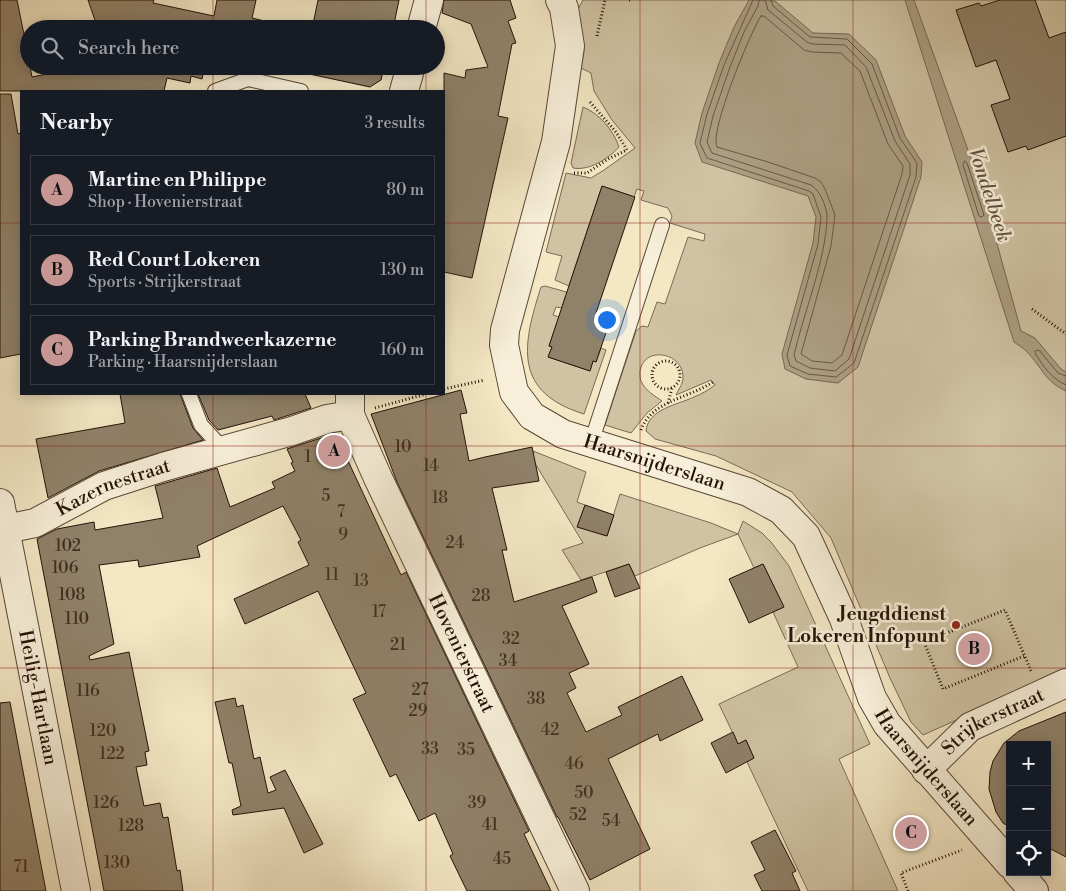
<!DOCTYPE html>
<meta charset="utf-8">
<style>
body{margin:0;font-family:"Libre Bodoni",serif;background:#20242c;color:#f1f3f6}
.controls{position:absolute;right:15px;bottom:15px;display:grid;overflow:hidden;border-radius:0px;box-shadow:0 2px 12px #0003}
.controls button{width:45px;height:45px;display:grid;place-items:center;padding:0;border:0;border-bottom:1px solid #363941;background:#171b24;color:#f1f3f6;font:25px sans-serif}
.you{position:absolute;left:606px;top:319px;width:18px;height:18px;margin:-12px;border:4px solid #fff;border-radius:50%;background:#1a73e8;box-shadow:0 0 0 8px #1a73e833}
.badge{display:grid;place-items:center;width:32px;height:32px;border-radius:50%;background:#c59692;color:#111;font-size:16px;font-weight:700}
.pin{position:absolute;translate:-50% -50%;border:2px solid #fff;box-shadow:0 1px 5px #0006}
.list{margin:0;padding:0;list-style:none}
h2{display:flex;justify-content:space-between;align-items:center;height:65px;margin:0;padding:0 20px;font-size:21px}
h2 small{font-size:16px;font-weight:400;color:#9ea1a6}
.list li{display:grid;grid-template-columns:32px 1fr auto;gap:15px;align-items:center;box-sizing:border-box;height:70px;margin:0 10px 10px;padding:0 10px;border:1px solid #363941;border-radius:0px}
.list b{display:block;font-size:19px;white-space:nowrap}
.list p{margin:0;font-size:16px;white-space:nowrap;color:#9ea1a6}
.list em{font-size:16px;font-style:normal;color:#9ea1a6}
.icon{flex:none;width:28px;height:28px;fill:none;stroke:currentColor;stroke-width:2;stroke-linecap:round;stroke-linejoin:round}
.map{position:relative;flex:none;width:1066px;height:891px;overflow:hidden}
.search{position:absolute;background:#171b24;box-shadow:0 2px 12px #0003;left:20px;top:20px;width:425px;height:55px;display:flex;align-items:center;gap:12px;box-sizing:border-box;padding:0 18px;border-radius:28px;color:#9ea1a6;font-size:19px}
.panel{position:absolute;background:#171b24;box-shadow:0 2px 12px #0003;left:20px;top:90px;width:425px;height:305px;border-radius:0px}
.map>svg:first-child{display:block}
.green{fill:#d0c3a4;stroke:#7a6a56}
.water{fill:#ad9f84;stroke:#766752}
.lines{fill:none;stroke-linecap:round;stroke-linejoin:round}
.shore{stroke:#685846;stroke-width:1}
.building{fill:#908169;stroke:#241207}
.service-casing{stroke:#584736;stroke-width:16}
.minor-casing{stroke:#584736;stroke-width:30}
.tertiary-casing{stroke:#584736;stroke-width:30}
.path{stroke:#241207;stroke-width:3;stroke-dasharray:1 2.5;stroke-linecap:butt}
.service{stroke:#f7efd9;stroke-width:14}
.minor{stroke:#f7efd9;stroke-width:28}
.tertiary{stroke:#f7efd9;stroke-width:28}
.grid{fill:none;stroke:#8f2418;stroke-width:1;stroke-opacity:0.55}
.poi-dot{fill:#8f2418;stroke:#f7efd9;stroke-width:2}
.labels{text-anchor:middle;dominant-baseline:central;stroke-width:5;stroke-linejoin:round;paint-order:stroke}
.number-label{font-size:16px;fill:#3f2e20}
.street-label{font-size:19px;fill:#241207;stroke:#f7efd9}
.poi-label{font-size:19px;font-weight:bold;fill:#241207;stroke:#f7efd9;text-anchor:end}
.water-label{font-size:20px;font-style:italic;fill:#62513f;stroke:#f7efd9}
</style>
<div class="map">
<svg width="1066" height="891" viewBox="0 0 1066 891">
<rect width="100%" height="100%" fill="#f3e7c4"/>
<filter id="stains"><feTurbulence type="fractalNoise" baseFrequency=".004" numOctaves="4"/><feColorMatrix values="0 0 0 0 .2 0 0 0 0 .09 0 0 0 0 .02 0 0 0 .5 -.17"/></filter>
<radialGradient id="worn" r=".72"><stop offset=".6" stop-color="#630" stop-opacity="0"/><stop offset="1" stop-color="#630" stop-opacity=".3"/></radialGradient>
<path class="green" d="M583,0H1066V671L923,735L911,722L890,678L831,538L792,492L716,456L655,439L646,431C648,409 677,405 694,397C702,394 708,390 715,385L711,380L676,395C678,390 683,384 683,378C684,352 643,345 640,372C640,376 640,380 642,383C646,391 655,396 662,401L647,413L631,433L605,425L636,331L642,326L648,327L657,302L665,304L688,237L704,241L705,234L670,223L672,216L668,208L641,200L644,191L637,189L634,197L602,186L569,286L555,280L562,256L546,252L566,173L591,178L604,170L635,148L612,120L594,91L591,73L581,68L584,52L577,11Z
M583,107C599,113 614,131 619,147C608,159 589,171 573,168L571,163Z
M545,286L570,293L569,297H565L562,308L556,307L553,315L563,318L558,320L549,346L552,347L548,357L590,371L593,361L596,362L601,348L606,350L584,414C513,392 522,346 541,287Z
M533,451L586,472L577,502L585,505L578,527L607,536L620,494L711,523L738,534L743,521L762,533L771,542L789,566L870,744L839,759L898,891H808L747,762L754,758L746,740L738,744L719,704L798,667L773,612L784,607L763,564L754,568L738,534L700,548L635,576L629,564L581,580L562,550L583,543L533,460Z"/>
<path class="water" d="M749,0L775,1L813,33L849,34L876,60L905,136L922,162L921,177L858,367L838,383L806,379L785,369L782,354L813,243L816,217L808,196L702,162L695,143L702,113L719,63L734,27Z
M905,0H914L982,189L1021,331L1035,338L1061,369L1066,372V391C1044,381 1042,367 1027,352C1024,348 1018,345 1014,342Z"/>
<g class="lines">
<path class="shore" d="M753,0L724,65L707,114L700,143L707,158L809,191L813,194L821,217L818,244L787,355L790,366L808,374L836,377L854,363L916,177L917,163L900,138L872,64L847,39L810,37L773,6L771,0
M759,0L758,6L744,32L730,67L713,116L707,142L712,153L811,185C820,190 828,209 827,219C825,262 804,312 794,355L796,361L810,368L835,371L849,359L910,175V164L895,141L866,67L845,45L812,44L807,42L768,10L765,0
M761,16H764L804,50L812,52L841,53L860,71L888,144L903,166L902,174L842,355L832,363L812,361L801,354L831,246L835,215L825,189L821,182L815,178L768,162L717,147C709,132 750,33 761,16Z
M965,161L967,163L984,215L982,217L979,216L963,165Z
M1066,376L1058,373L1039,350L1035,351V353C1043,366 1052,379 1066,385"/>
</g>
<path class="building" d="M0,0H17L29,59V66H30L32,77L87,66H217L216,72L204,69L202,79L191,76L190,83L167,78L164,91H0Z
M88,0H154L153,3L214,16L217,0H256L252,18L285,26V29H98Z
M318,0H399L393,29H312Z
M444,0H510L516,18L508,21L516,43L512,44L498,116L508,118L472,278L444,272V73L465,78L466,70L488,67L471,24L442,13Z
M1000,0H1035L1049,38L1066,32V136L1028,150L1026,146L1008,152L991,105L1010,99L996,60L976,67L956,10L979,3L981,6Z
M272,66H384L381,80L370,87Z
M0,94H11L18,134L21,133V354L0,358Z
M602,186L635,197L594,319L609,324L596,362L593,361L590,371L548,357L552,347L549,346Z
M461,390L467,413L460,414L469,461L485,457L532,447L539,481L492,488L507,550H502L514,602L592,577L597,592L562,606L589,664L569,673L576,688L567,693L586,732L622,715L618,707L682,676L703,720L660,741L658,734L608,759L650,849L590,880L558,817H557L397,482L371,414Z
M120,394H180L193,428L203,440L99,471L48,498L36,439L125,423Z
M198,394H305L311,408L274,420L272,416L218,430L209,420Z
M324,437L326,441L337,437L401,575L406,572L529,831L524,834L551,891H467L450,856L453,854L435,813L419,821L396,774L390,777L353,699L366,693L318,591L245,624L234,599L309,565L298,542L301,540L283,506L197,546L200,557L139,567L138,560L99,565L114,644L89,656L90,660L129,652L149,751L145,752L147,765L136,767L144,806L160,803L163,818L168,817L177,871L180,870L183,891H104L37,539L57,529L94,522L95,530L163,518L155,486L217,468L230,507L275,488L272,482L295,471L291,463L293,462L287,449Z
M585,505L614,515L607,536L577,527Z
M629,564L640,588L615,597L606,572Z
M763,564L784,607L749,623L729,579Z
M235,698L237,707L243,705L254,759L260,757L268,793L276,790L270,777L285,770L323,844L304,853L284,808L233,815L232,810L241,806L232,763H229L215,702Z
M10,702L22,766L46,891H0V703Z
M1066,712V857L1047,847V745H1010V827L1003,823L996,812L989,789L990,772L993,761L1004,743L1019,731Z
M733,732L738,744L746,740L754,758L726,773L711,743Z
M775,830L796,871L792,873L800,891H762L754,875L765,870L751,842Z"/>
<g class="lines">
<g class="service-casing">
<path id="service" d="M215,91L248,79L301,91
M189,394L201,425L224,450
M591,443L662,225"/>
</g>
<g class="minor-casing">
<g id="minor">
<path id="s1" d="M560,0L564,8L570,46L556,142L505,330L504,345L514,392L532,416L563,434L748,492L781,510L806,536L844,619L872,698L887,724L1010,864"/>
<path d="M421,29L429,0"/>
<path d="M404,91L411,66"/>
<path id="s2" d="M350,394V415L378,478L575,891"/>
<path id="s3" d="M6,529L35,523L104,486L163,467L292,431L327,419L350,415"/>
<path id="s4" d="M926,770L970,727L1066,683"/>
<path d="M1017,872L1034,891"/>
</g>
</g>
<g class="tertiary-casing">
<g id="tertiary">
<path id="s5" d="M0,503L76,891"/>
</g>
</g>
<path class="path" d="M629,0H630
M597,36L605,0
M574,173H587L608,159L627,150L616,132L589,101
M1032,309L1066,334
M652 375a14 14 0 1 1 28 0a14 14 0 1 1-28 0Z
M444,389L485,380
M668,403L672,388
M375,408L426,394
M641,430C651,401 689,398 713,382
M1024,656L943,689L924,642L1005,610L1031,671
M908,891L901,873L962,850"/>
<use href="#service" class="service"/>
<use href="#minor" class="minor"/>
<use href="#tertiary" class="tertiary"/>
</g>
<path class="grid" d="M213,0V29M426,0V29M640,0V891M853,0V891M213,66V91M426,66V91M0,223H21M444,223H1066M213,394V891M426,394V891M0,446H1066M0,668H1066"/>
<circle class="poi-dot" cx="956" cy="625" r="5"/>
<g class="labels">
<g class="number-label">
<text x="403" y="447">10</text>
<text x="308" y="457">1</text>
<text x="431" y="466">14</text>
<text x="326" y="496">5</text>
<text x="440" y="498">18</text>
<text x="341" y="512">7</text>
<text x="343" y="535">9</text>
<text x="455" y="543">24</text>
<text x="68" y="546">102</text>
<text x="65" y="568">106</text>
<text x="332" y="575">11</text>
<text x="361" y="581">13</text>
<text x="72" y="595">108</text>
<text x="481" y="596">28</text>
<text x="379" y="612">17</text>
<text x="77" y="619">110</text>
<text x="511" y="639">32</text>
<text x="398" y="645">21</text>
<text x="508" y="661">34</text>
<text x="420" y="690">27</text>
<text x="88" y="691">116</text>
<text x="536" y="699">38</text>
<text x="418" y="711">29</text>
<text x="550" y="730">42</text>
<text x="103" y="731">120</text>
<text x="430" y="749">33</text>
<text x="466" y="750">35</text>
<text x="112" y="754">122</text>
<text x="574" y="764">46</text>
<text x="584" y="793">50</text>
<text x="106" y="803">126</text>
<text x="477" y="803">39</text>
<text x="578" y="815">52</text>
<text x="611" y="821">54</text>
<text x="490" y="825">41</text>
<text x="131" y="826">128</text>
<text x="502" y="859">45</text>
<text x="117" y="863">130</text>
<text x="21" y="867">71</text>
</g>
<g class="street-label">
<text stroke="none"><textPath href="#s1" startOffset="564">Haarsnijderslaan</textPath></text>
<text stroke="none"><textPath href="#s3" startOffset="116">Kazernestraat</textPath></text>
<text stroke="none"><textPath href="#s2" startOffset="284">Hovenierstraat</textPath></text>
<text stroke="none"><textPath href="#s5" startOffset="198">Heilig-Hartlaan</textPath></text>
<text stroke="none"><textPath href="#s4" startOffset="84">Strijkerstraat</textPath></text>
<text stroke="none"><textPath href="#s1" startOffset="999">Haarsnijderslaan</textPath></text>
</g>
<g class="poi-label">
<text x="946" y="614">Jeugddienst<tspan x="946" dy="22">Lokeren Infopunt</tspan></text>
</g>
<g class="water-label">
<text transform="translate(989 195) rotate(72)">Vondelbeek</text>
</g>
</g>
<rect width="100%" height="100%" filter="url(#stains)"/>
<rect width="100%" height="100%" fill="url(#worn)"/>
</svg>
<div class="controls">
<button>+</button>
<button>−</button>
<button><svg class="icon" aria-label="locate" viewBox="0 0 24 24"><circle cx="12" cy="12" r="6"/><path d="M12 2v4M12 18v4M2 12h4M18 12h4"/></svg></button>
</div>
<div class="you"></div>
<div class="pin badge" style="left:334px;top:451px">A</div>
<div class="pin badge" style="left:974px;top:649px">B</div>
<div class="pin badge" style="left:911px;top:833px">C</div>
<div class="search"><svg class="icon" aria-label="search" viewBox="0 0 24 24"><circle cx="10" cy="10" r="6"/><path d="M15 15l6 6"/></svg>Search here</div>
<section class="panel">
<h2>Nearby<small>3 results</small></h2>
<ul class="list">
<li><span class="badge">A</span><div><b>Martine en Philippe</b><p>Shop · Hovenierstraat</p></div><em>80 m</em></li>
<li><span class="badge">B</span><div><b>Red Court Lokeren</b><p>Sports · Strijkerstraat</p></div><em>130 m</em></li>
<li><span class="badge">C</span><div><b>Parking Brandweerkazerne</b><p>Parking · Haarsnijderslaan</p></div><em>160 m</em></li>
</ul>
</section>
</div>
